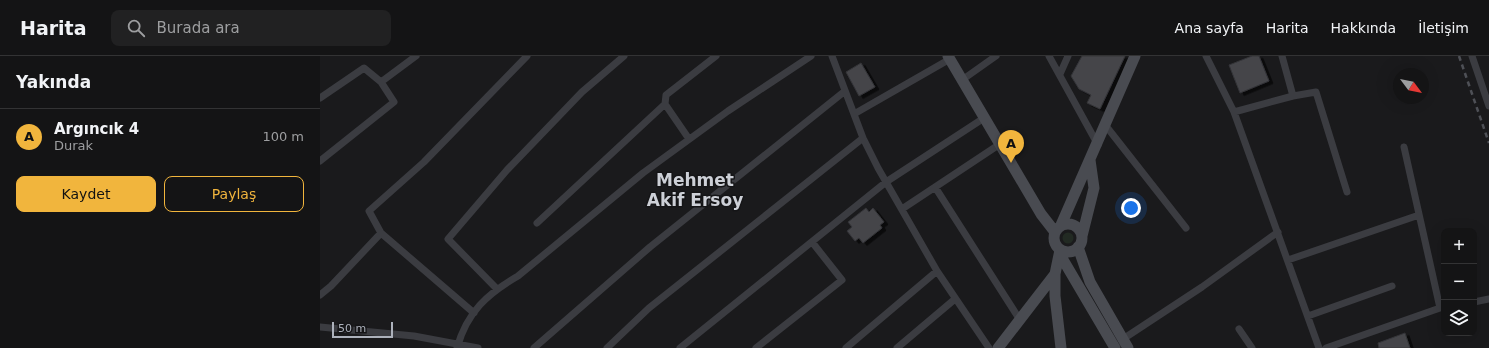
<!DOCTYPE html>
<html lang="tr">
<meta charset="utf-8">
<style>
body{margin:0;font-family:"DejaVu Sans",sans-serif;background:#212122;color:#f1f3f6}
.controls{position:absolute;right:12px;bottom:12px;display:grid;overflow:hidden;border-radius:8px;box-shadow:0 4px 16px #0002}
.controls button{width:36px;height:36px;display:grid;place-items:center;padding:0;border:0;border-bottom:1px solid #333334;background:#141415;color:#f1f3f6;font:20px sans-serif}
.compass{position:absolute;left:1073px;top:12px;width:36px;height:36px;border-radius:50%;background:#141415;box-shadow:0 4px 16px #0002;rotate:122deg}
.scale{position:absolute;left:12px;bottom:10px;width:61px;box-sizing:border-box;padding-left:4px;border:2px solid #acb1bb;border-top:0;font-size:11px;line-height:14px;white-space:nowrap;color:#acb1bb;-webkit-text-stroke:3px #151517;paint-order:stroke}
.you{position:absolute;left:811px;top:152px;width:14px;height:14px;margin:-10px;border:3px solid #fff;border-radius:50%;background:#1a73e8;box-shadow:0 0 0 6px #1a73e833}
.badge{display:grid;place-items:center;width:26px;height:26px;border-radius:50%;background:#f1b53d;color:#111;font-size:13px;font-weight:700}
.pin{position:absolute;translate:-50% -33px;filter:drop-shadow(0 1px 2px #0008)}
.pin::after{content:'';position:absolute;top:21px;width:14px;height:12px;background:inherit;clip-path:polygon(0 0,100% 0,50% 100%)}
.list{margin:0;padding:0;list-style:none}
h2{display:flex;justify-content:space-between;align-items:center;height:52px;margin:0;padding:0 16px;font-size:17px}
h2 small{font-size:13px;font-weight:400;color:#9d9ea0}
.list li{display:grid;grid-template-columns:26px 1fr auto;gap:12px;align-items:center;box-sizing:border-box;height:56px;padding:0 16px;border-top:1px solid #333334}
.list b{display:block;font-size:15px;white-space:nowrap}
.list p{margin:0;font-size:13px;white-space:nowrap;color:#9d9ea0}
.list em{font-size:13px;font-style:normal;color:#9d9ea0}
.actions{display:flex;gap:8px;padding:12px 16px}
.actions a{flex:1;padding:9px 0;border:1px solid #f1b53d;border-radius:8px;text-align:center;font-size:14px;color:#f1b53d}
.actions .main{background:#f1b53d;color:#111}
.icon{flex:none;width:22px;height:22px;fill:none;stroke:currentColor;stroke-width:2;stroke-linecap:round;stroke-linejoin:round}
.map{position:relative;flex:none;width:1169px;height:292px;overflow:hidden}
header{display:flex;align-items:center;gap:24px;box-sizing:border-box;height:56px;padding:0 20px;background:#141415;border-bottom:1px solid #333334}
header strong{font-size:19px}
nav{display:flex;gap:22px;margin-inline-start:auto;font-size:14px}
.search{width:280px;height:36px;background:#212122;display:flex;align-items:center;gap:10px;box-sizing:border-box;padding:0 14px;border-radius:8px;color:#9d9ea0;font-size:15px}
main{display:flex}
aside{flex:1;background:#141415}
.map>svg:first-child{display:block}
.green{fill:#222a23}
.building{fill:#444549;stroke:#343438;filter:url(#shadow)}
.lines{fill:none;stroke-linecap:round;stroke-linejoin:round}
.street{stroke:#3b3c41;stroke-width:7}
.secondary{stroke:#494b51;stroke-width:11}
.rail{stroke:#4e5056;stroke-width:2.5;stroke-dasharray:5 4;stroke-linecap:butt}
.labels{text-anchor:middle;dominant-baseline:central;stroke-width:3;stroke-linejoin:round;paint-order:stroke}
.district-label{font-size:17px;font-weight:bold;fill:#cdd0d7;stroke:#151517}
</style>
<header>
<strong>Harita</strong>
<div class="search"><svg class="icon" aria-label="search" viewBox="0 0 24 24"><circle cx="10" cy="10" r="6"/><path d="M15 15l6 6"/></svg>Burada ara</div>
<nav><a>Ana sayfa</a><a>Harita</a><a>Hakkında</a><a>İletişim</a></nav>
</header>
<main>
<aside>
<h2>Yakında<small></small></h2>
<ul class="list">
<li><span class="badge">A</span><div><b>Argıncık 4</b><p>Durak</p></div><em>100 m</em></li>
</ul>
<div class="actions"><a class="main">Kaydet</a><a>Paylaş</a></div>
</aside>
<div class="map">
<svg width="1169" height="292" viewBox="0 0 1169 292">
<defs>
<filter id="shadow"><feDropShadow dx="4" dy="2.5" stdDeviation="0" flood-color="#0009"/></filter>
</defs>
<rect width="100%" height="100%" fill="#1a1a1c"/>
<path class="green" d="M742.5 182a5.5 5.5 0 1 1 11 0a5.5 5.5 0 1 1-11 0Z"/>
<path class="building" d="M762,0H805L780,53L767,47L771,39L759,33L751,20Z
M932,0H939L949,25L920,37L909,9Z
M541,7L555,31L539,40L526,16Z
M546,152L549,156L553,152L564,166L560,169L562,172L543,187L539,182L535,185L527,175L532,171L528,166Z
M1085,277L1090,292H1059L1058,287Z"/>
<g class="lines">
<path class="street" d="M512,0L543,82L558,112L617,215L669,292
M729,0L778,89
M886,0L914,56L999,292
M1152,0L1169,50
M740,18L748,0
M642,24L676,0
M61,26L96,0
M973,40L996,36L1027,136
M0,42L44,12L61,26L74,46L0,105
M914,56L973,40L962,0
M534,58L630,3
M786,70L866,172
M369,83L345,48L346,39L396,0
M615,131L700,264
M582,153L680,88
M217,167L345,48
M968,204L1099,159
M177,233L128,183L187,114L262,36L304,0
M0,239L11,230L61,177
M1154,246L1169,243
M154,257L61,177L49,155L104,106L207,0
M988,260L1072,230
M0,271L94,280L158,292
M919,273L932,292
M803,283L882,231L958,176
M137,292C147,256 167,238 198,220L323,117L408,55L491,0
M214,292L330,191L525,35
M287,292L329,252L543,82
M360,292L566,126L664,62
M436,292L522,224L492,186
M526,292L617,215
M577,292L635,243
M1006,292L1120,252L1084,91"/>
<path class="secondary" d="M628,0L721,158L735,176
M734 182a14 14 0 1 1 28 0a14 14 0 1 1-28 0Z
M741,169L815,0
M762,180L774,132L770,104
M758,191L770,226L808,292
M740,194L735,218V240L741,292
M742,195V202L795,292
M678,292L735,218"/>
<path class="rail" d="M1139,0L1169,87"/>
</g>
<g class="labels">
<g class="district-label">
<text x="375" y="124">Mehmet<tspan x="375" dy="20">Akif Ersoy</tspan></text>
</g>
</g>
</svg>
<div class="controls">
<button>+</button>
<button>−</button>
<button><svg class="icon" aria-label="layers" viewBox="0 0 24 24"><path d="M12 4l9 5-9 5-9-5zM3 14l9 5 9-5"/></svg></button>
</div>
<svg class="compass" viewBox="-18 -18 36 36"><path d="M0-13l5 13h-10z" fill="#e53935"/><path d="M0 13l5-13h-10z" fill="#9d9ea0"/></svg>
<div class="scale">50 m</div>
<div class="you"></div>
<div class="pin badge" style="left:691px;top:107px">A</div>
</div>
</main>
